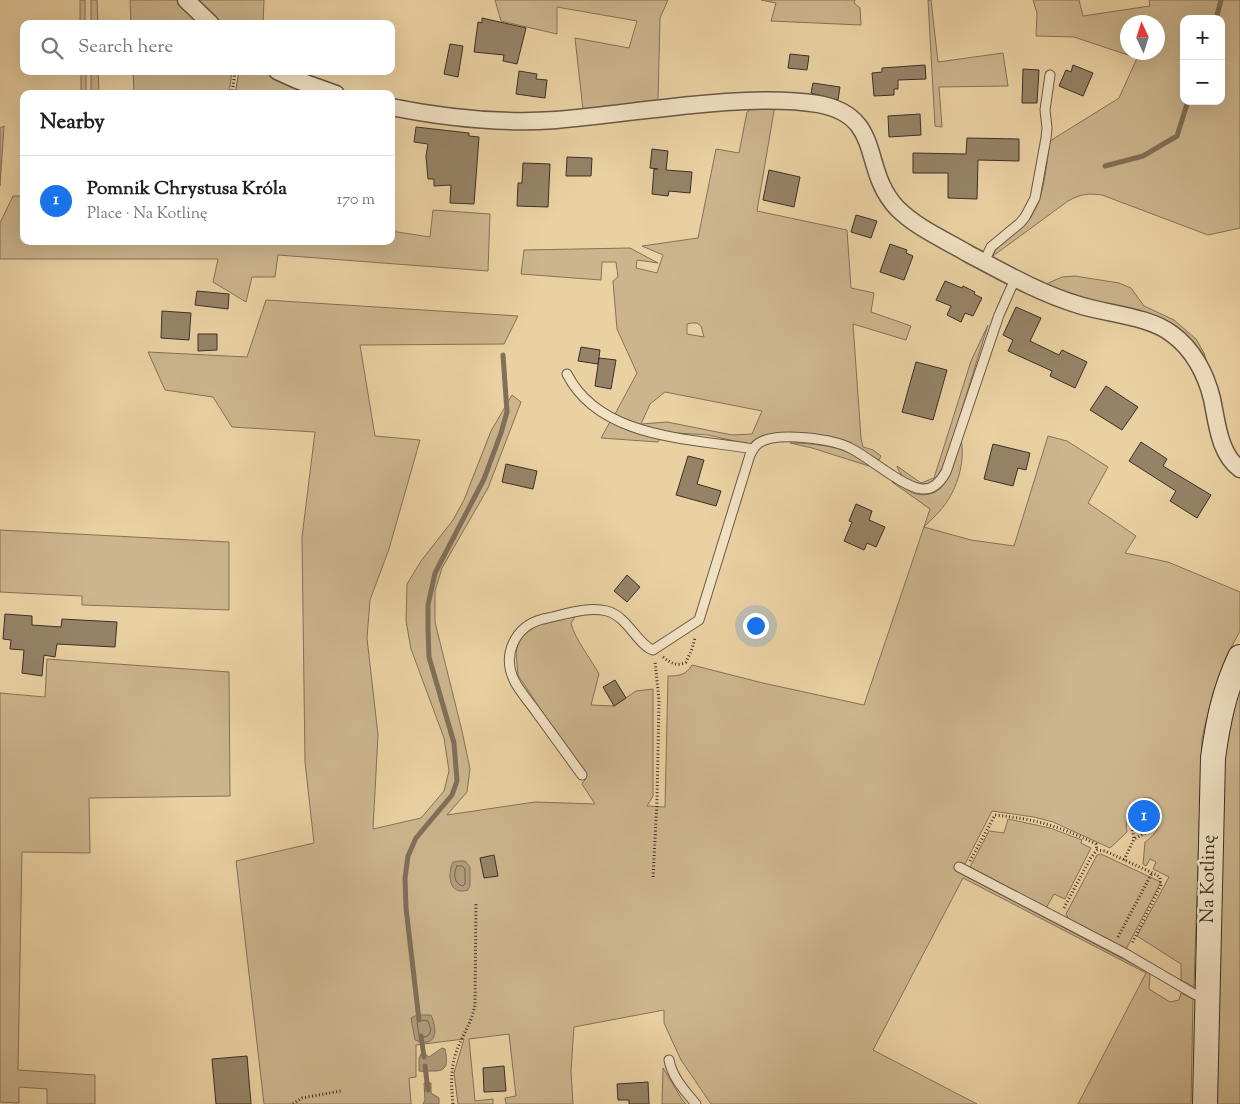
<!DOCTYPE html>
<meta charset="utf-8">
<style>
:root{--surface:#fff;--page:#f6f6f6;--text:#202124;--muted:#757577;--line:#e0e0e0;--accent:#1a73e8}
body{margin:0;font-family:"Sorts Mill Goudy",serif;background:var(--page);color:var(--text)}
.controls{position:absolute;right:15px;top:15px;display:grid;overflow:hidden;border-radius:10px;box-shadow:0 5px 20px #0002}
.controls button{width:45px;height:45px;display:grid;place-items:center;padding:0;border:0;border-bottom:1px solid var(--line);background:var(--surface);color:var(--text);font:25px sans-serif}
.compass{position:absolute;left:1120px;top:15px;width:45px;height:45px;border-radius:50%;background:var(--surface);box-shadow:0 5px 20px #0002;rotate:356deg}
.you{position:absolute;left:755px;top:625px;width:18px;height:18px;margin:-12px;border:4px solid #fff;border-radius:50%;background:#1a73e8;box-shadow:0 0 0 8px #1a73e833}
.badge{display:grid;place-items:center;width:32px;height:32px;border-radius:50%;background:var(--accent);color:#fff;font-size:16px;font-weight:700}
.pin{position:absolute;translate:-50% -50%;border:2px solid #fff;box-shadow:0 1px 5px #0006}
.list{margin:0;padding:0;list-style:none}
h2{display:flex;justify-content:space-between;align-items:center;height:65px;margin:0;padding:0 20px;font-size:21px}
h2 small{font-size:16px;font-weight:400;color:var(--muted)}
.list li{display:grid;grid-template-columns:32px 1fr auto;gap:15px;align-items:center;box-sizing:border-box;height:90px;padding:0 20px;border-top:1px solid var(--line)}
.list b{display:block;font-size:19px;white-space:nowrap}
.list p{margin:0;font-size:16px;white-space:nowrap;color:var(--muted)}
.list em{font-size:16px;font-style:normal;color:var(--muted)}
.icon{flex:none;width:28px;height:28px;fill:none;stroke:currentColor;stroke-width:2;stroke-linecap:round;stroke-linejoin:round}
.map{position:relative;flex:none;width:1240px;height:1104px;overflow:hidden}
.search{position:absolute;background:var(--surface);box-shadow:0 5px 20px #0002;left:20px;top:20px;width:375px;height:55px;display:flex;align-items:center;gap:12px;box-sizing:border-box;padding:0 18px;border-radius:10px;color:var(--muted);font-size:19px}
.panel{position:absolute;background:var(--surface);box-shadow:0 5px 20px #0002;left:20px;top:90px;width:375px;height:155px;border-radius:10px}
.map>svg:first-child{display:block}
.green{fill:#ccb58d;stroke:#84725a;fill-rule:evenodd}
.water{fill:#af9a79;stroke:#816f59}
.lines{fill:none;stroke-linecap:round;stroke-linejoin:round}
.shore{stroke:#766450;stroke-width:1}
.stream{stroke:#816f59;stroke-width:5}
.building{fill:#968367;stroke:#3c2f28}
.lane-casing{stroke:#685846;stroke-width:11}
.street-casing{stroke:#685846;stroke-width:19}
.secondary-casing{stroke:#3c2f28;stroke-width:26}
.path{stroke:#3c2f28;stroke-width:3;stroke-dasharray:1 2.5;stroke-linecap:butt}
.lane{stroke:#f1e1c3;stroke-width:9}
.street{stroke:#f1e1c3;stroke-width:16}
.secondary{stroke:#f1e1c3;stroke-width:24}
.labels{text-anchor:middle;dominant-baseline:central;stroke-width:5;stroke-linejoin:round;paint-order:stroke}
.street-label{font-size:19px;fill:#3c2f28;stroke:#f1e1c3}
</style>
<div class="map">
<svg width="1240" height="1104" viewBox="0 0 1240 1104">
<rect width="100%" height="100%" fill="#ead1a2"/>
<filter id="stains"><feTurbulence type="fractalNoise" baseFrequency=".004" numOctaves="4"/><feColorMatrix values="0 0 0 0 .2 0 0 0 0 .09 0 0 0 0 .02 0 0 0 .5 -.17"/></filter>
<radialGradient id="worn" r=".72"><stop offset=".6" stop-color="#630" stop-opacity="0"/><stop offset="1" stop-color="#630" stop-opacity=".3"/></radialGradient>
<path class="green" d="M80,0h5v24h-5z
M91,0h6l1,24h-7z
M130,0h49l26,24h-74z
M194,0h70l-1,24h-44z
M495,0h173l-8,18 -2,83 -75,9 -8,-72 54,10 8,-27 -80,-14v27l-56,-13z
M761,0h94l-1,3 6,5 1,17 -90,-4 5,-18z
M928,0h3l7,62 65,-9 5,33 -69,1 3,40 -7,-1z
M1033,0h46l4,16 67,-10 -1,-6h91v228l-32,7 -106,-40c-14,-2 -21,-1 -34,6l-75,55c5,-18 28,-24 38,-39 14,-21 15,-51 19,-76l69,-43 18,-40 -63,-21 -38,-1 1,-23zM1184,19h37v82h-37zM1128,22h30v30h-30z
M81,71h5v23h-5z
M91,71h7l1,23h-8z
M133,71h99l-3,23h-95z
M239,71h28l16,8 40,15h-88z
M759,104l16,1 -18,106 90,19 4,58 23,5 -3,19 40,14 -5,14 -53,-16 8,114 2,9 10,3 8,6 -2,4 -13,-7 -51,-17 -63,9 -44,-10 -46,-3 -48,-16 23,-43 -20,-44 -4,-48 5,-4 -2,-15h-14l-1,18 -80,-6 3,-24 106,-2 28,15 -21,-3 -1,8 21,5 6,-18 -21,-9 56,-8 18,-89 23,4 8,-41zM691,323h6l4,3 3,11 -17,-3v-10zM665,392l97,19 -10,23 -20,1 -65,-13 -26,2 9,-20z
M4,126l-4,60v-58z
M13,196h11v45h367v-10l39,6 3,-27 57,4 -2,57 -210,-16 -3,22h-23l-6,25 -33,-20 5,-23h-218v-36z
M1075,276l44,7 12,5 13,18 30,14 22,19 8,14 9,30 -18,-32 -94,-44 -57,-22 18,-8z
M266,300l252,16 -14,28 -144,1 15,91 45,4 -31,109 -19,51 -3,38 11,97 -5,94 48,-11 23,-27 5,-20 -5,-33 -33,-89 -5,-28 1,-37 14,-23 32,-41 11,-20 27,-69 21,-36 9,7 -33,86 -46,80 -7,23v31l27,109 8,38 -3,23 -20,23 88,-13 60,2 -13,-20 4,-6 -68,-103 -2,-23 4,-15 21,-15 34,-5 -4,6c4,17 19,34 28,51l-8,31 23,1 22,-15 17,-2v107l-6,10 18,1 3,-131c11,0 18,-1 24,-11l71,18 101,22 66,-196 -38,-27c9,0 15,10 24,12 33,7 38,-32 45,-55 4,20 -2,44 -13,61 -6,10 -16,19 -24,27l47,13 43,6 34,-110 19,5 41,26 -20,36 48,33 -11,17 43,9 72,30v39l-13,24 -14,38 -11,45 -8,249 -13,-7v-16l-44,-28 32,-59 -16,-8 3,-7 -6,-3 -4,7 -3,-2 2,-22c15,-9 24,-33 6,-44 -19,-3 -27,19 -24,34l-17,16 -57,-26 -19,-5 -42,-6 -27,53 -5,-1 -6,5 2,3 192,101 2,3 -1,14 21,13 9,-2 2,-7 12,6 -2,105h-113l68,-131 -183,-95 -90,172 104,54h-266l-30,-44 -17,-37v-13l-90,17 -3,44 2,33h-67l-1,-6 11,-2 -7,-62 -40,5 6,62 18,-2v5h-35l-4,-31 10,-34 -48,6v32l-7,1 2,26h-147l-28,-243 78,-18 -9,-81 -3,-225 13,-105 -83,-5 -19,-30 -48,-7 -17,-38 99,5z
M988,325l-42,135 -11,22c-15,5 -33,1 -38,-16l24,17 13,-5 37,-117z
M611,420l51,16 -4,6 -57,-4z
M790,443c21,0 68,4 79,23l-57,-18z
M0,530l229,12v68l-147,-5v-9l-82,-4z
M47,659l182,13 1,124 -141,2 1,55 -68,-1 -4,218 77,5v29h-48v-15l-28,-2v16l-19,-1v-409l45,4z
M1240,680v424h-26l7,-181 -1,-111 2,-64z
M1008,819l42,9 32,12 -1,3 10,5 -26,51 -11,-5 -8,14 -76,-41 19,-36 15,2z
M1101,854l60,28 -35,67 -57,-30 -3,-5 31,-59z
M663,1068l20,33 3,3h-24z"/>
<path class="water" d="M459,861h6l5,6v18l-2,5c-19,6 -21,-15 -15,-28z
M417,1015h14c7,15 6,34 -16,25l-4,-22z
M442,1048l3,1c3,14 3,23 -13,22 -5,0 -8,1 -13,0v-13l3,-6 7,5z
M424,1083h7v10l8,5v6h-16l2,-4z"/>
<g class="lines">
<path class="shore" d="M457,866h5l3,3v15l-2,2c-9,-2 -10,-13 -6,-20z
M419,1020l9,1 3,9 -2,5 -4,2 -6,-1 -2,-14z"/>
<path class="stream" d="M1216,19l5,-19
M1105,166l38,-10 34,-20 11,-35
M419,1020l-13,-112 -1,-30 3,-22 8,-18 36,-43 5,-14 -3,-38 -25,-86 -1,-27v-25l7,-32 49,-94 17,-46 6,-21 -4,-57
M421,1036l3,21
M425,1066l3,24"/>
</g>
<path class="building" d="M482,18l44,10 -9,36 -14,-3 1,-6 -30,-3 4,-30 4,1z
M450,44l13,2 -5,31 -14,-3z
M790,54l19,2 -2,14 -19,-2z
M925,65l1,14 -28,1v9h-4v6l-20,1 -2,-23 10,-1v-4z
M1073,65l20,8 -10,23 -24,-10 7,-16 5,2z
M1023,69l16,1 -2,33h-15z
M519,71l18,3 -1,5 11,1 -2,18 -29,-4z
M813,83l27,4 -2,13 -27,-7z
M920,114l1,21 -32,2 -1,-21z
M416,127l53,6v3l10,1 -5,67 -24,-1 1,-18 -17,1v-7h-6l-2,-23 2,-12 -14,-2z
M967,138l52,1v22l-41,-1 -1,39 -29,-1v-25h-35v-20l53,1z
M652,149l16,2 -2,19 26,2 -2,21 -21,-2 -1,5 -16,-2 2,-25h4l-8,-1z
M567,157l25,1 -1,18h-25z
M523,163l27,1 -2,43 -31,-1 1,-23h4z
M769,170l31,7 -6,30 -31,-7z
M856,215l21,6 -6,17 -20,-6z
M890,244l17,6 -1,3 7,3 -9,24 -24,-8z
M945,281l17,7 1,-2 12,6 -1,2 8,4 -9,18 -8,-3 -4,9 -14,-7 4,-9 -15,-6z
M197,291l32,3 -1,15 -33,-4z
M1016,307l25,11 -11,23 29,14 3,-5 25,12 -12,26 -25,-12 2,-5 -44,-20 5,-11 -10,-5z
M162,311l29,2 -2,27 -28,-2z
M198,334h19v16l-19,1z
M581,347l19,3 -2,14 -20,-3z
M599,358l17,2 -5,29 -16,-3z
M916,362l31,8 -14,50 -31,-8z
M1106,386l32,21 -16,23 -32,-20z
M1141,442l26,17 -4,7 48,29 -14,23 -27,-17 6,-10 -47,-30z
M993,444l37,9 -4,17 -8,-2 -5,18 -29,-7z
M688,456l16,4 -7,24 24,7 -5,15 -40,-11z
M506,464l31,7 -4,18 -31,-7z
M856,504l16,7 -3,9 16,7 -9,20 -9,-4 -3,7 -20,-9 8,-19 -3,-1z
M627,575l13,12 -13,15 -13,-11z
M5,614l27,2v9l29,2 1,-8 55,3 -2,25 -58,-3 -2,13 -11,-2 -2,21 -20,-3 2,-23 -14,-1 1,-9 -8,-1z
M615,680l11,18 -12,8 -11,-19z
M494,855l4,21 -14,2 -4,-20z
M247,1056l4,48h-35l-4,-45z
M504,1066l2,25 -22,1 -1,-24z
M648,1082l1,22h-20v-4h-11l-1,-16z"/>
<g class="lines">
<g class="lane-casing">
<path id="lane" d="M984,262l7,-15 29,-24 5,-6 10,-19 11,-60 1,-10 -2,-18 5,-35
M567,374c33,65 123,64 186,75
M582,775c-15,-21 -30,-41 -45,-62 -7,-10 -16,-20 -22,-31 -14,-27 0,-56 28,-63 21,-4 43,-13 64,-8 20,5 31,34 46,39l46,-30 51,-165c3,-5 4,-9 9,-12 18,-12 75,-4 93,6 19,10 51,38 70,40 11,1 19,-8 24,-17l53,-157 16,-36
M959,867l167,87 65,38 5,3h10
M669,1060c3,17 16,31 27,44"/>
</g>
<g class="street-casing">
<path id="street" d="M186,0l25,24
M277,71l20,9 39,14
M391,107c55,11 109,17 165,13 56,-5 113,-14 170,-18 30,-2 62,-3 92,2 67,12 42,65 79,104 20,20 46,31 70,45 36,19 72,40 112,52 28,9 70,11 93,29 21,15 34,40 40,65 5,23 7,55 28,70"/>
</g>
<g class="secondary-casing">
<path id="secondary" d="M1205,1104l8,-346c5,-36 11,-67 27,-101"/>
</g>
<path class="path" d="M232,94l3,-23
M663,657c8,6 14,10 23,5l6,-13 3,-11
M1144,804c9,1 12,7 11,16l-8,12 -13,7c-2,-14 -7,-30 10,-35z
M1124,860l10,-21
M970,861l25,-46c40,4 64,11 101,29l1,6
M653,877l4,-75 2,-102 -4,-39
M1064,908l26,-49 7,-9 8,1 52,24 3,3 1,7 -29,58
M1118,937l34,-64
M293,1104l9,-6 39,-7
M453,1104c-2,-21 -3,-39 6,-59 6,-14 14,-26 16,-41l1,-101"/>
<use href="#lane" class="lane"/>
<use href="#street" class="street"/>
<use href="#secondary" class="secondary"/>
</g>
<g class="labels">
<g class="street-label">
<text transform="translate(1209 879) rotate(-89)">Na Kotlinę</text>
</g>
</g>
<rect width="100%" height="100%" filter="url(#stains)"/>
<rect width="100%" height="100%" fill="url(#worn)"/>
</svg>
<div class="controls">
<button>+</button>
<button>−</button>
</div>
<svg class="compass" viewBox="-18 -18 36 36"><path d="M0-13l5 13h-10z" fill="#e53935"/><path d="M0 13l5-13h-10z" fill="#757577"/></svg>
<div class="you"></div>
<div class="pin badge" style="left:1144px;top:816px">1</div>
<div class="search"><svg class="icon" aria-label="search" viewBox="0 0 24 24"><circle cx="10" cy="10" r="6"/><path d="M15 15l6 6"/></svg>Search here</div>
<section class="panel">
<h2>Nearby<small></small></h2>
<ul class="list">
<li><span class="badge">1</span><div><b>Pomnik Chrystusa Króla</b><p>Place · Na Kotlinę</p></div><em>170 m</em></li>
</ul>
</section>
</div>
